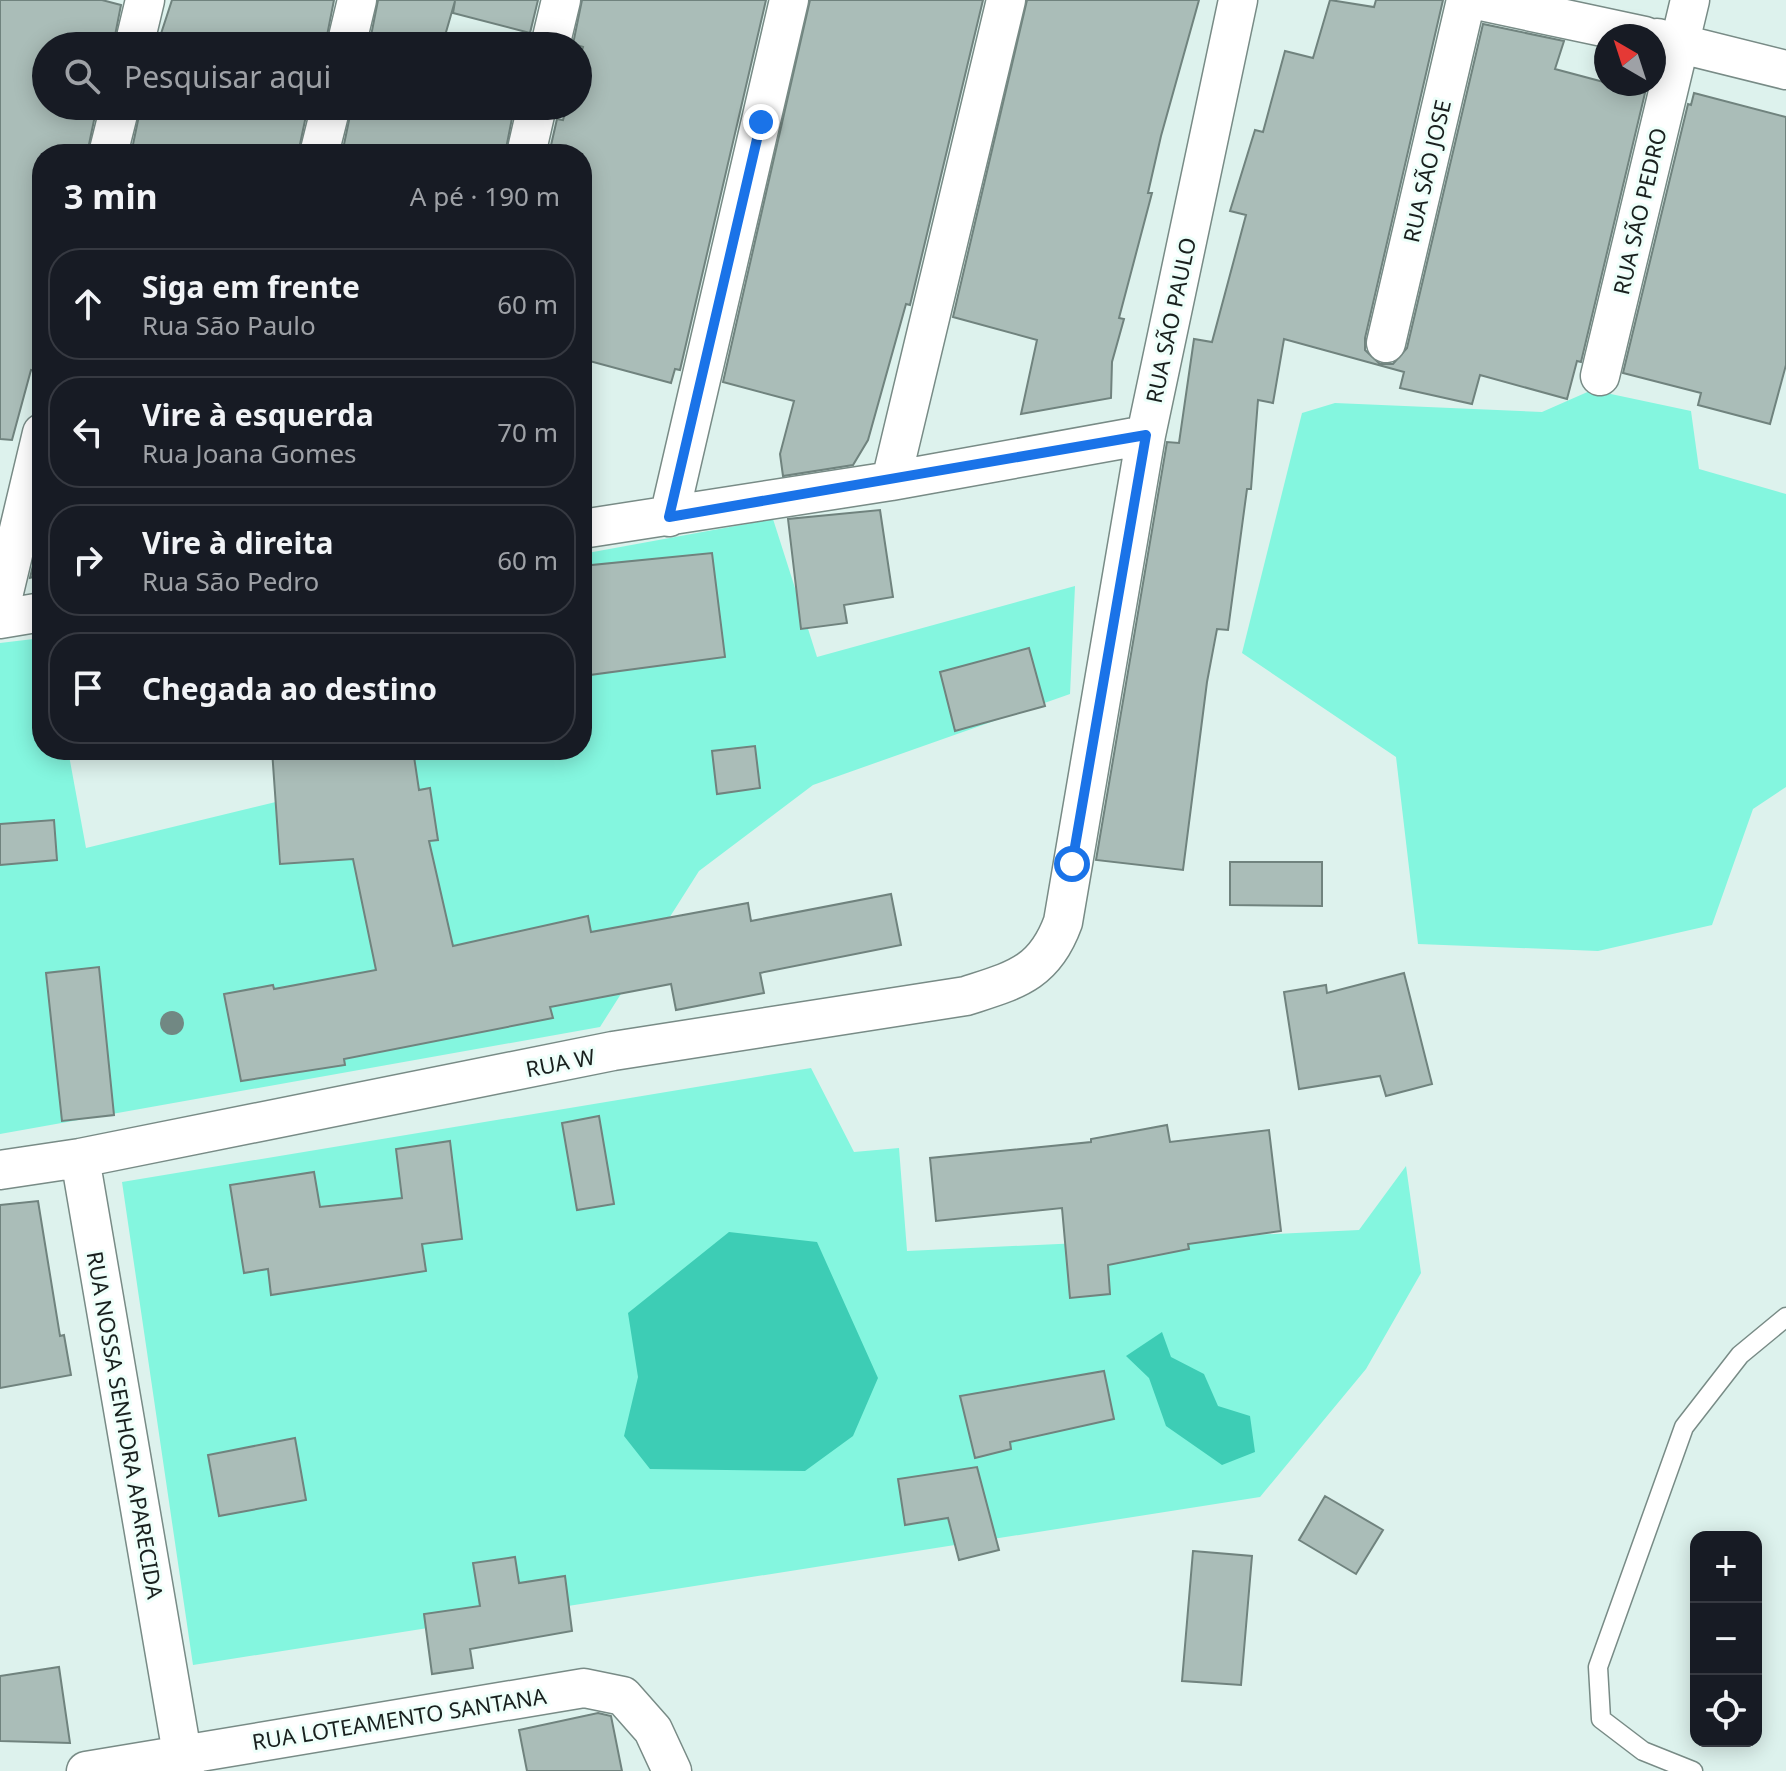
<!DOCTYPE html>
<html lang="pt">
<meta charset="utf-8">
<style>
:root{--surface:#171b24;--page:#242831;--text:#f1f3f6;--muted:#9ea1a6;--line:#363941}
body{margin:0;font-family:"Noto Sans",sans-serif;background:var(--page);color:var(--text)}
.controls{position:absolute;right:24px;bottom:24px;display:grid;overflow:hidden;border-radius:16px;box-shadow:0 4px 20px #0003}
.controls button{width:72px;height:72px;display:grid;place-items:center;padding:0;border:0;border-bottom:2px solid var(--line);background:var(--surface);color:var(--text);font:40px sans-serif}
.compass{position:absolute;left:1594px;top:24px;width:72px;height:72px;border-radius:50%;background:var(--surface);box-shadow:0 4px 20px #0003;rotate:321deg}
.stop{position:absolute;width:24px;height:24px;margin:-18px;border:6px solid #1a73e8;border-radius:50%;background:#fff}
.stop.end{background:#1a73e8;border-color:#fff;box-shadow:0 2px 8px #0008}
.list{margin:0;padding:0;list-style:none}
h2{display:flex;justify-content:space-between;align-items:center;height:104px;margin:0;padding:0 32px;font-size:34px}
h2 small{font-size:26px;font-weight:400;color:var(--muted)}
.list li{display:grid;grid-template-columns:52px 1fr auto;gap:24px;align-items:center;box-sizing:border-box;height:112px;margin:0 16px 16px;padding:0 16px;border:2px solid var(--line);border-radius:32px}
.list b{display:block;font-size:30px;white-space:nowrap}
.list p{margin:0;font-size:26px;white-space:nowrap;color:var(--muted)}
.list em{font-size:26px;font-style:normal;color:var(--muted)}
.icon{flex:none;width:44px;height:44px;fill:none;stroke:currentColor;stroke-width:2;stroke-linecap:round;stroke-linejoin:round}
.map{position:relative;flex:none;width:1786px;height:1771px;overflow:hidden}
.search{position:absolute;background:var(--surface);box-shadow:0 4px 20px #0003;left:32px;top:32px;width:560px;height:88px;display:flex;align-items:center;gap:20px;box-sizing:border-box;padding:0 28px;border-radius:44px;color:var(--muted);font-size:30px}
.panel{position:absolute;background:var(--surface);box-shadow:0 4px 20px #0003;left:32px;top:144px;width:560px;height:616px;border-radius:32px}
.map>svg:first-child{display:block}
.green{fill:#84f6df}
.water{fill:#3dcdb5}
.building{fill:#aabdb8;stroke:#70837e;stroke-width:2}
.lines{fill:none;stroke-linecap:round;stroke-linejoin:round}
.service-casing{stroke:#788b86;stroke-width:21}
.minor-casing{stroke:#788b86;stroke-width:41}
.service{stroke:#fff;stroke-width:18}
.minor{stroke:#fff;stroke-width:38}
.tree{fill:#718883}
.route{stroke:#1a73e8;stroke-width:10}
.labels{text-anchor:middle;dominant-baseline:central;stroke-width:6;stroke-linejoin:round;paint-order:stroke}
.street-label{font-size:22px;fill:#19201e;stroke:#eefffa}
</style>
<div class="map">
<svg width="1786" height="1771" viewBox="0 0 1786 1771">
<rect width="100%" height="100%" fill="#ddf2ed"/>
<path class="green" d="M1592,390l99,21 8,58 87,25v293l-33,22 -41,116 -114,26 -180,-7 -22,-187 -154,-104 60,-240 33,-10 207,9z
M773,519l44,138 258,-71 -5,108 -257,91 -114,86 -99,156 -600,107v-491l42,-5v112h26l18,98 260,-63 33,-35h203v-196z
M811,1068l43,84 45,-4 8,103 452,-21 47,-64 15,107 -55,96 -106,128 -1067,168 -71,-483z"/>
<path class="water" d="M729,1232l88,10 61,136 -25,58 -48,35 -155,-2 -26,-33 14,-59 -10,-64z
M1162,1332l9,25 33,17 14,32 32,10 5,36 -33,13 -56,-39 -17,-48 -23,-22z"/>
<path class="building" d="M0,0h102l19,5 -8,41h-67v60h51l-10,48h-45v193l-6,24 -5,-1 -19,70 -12,-1z
M172,0h162l-9,46h-168z
M378,0h160l-8,33 -77,-20 2,-12 -13,45h-73z
M582,0h184l-86,370 -5,-1 -4,14 -89,-24v-205h-33l8,-35 6,1 4,-14h11v-42l5,-17 -10,-3z
M810,0h173l-73,305 -4,-1 -38,136 -15,25 -70,11 -3,-22 14,-53 -71,-19z
M1027,0h172l-38,136 -13,57h4l-33,125 5,1 -12,43 -1,36 -90,16 16,-74 -84,-23z
M1330,0l44,7 2,-7h67l-78,338v12l15,14h13l14,-16 76,-324 81,17 -9,28 90,24 -64,269 -4,-1 -10,38 -87,-24 -8,29 -72,-16 4,-16 -120,-33 -11,64 -15,-3 -7,89h-4l-19,141 -11,-1 -10,53 -24,188 -87,-10 71,-418 12,1 15,-104 18,3 34,-127 -16,-4 25,-81 8,2 22,-81 28,7z
M1694,93l92,24v248l-16,59 -72,-19 3,-12 -78,-20 65,-269 3,1z
M141,106h167l-10,48h-167z
M352,106h156l6,2 -9,46h-163z
M880,510l13,87 -49,8 3,18 -46,6 -13,-110z
M42,528v47l-12,3z
M712,553l13,104 -143,19v-110z
M1029,648l16,58 -90,25 -15,-59z
M755,746l5,42 -43,6 -5,-43z
M272,750h141l6,40 11,-2 8,52 -9,1 24,105 135,-30 3,16 157,-29 3,18 140,-27 10,51 -141,28 4,20 -88,17 -5,-26 -121,23 3,11 -209,41 1,6 -104,16 -17,-87 49,-9 1,4 102,-19 -23,-111 -73,5z
M54,820l3,40 -57,5v-41z
M1230,862h92v44l-92,-1z
M99,967l15,148 -52,6 -16,-148z
M1404,973l28,111 -46,12 -6,-20 -81,13 -15,-97 42,-7 1,8z
M599,1116l15,88 -37,6 -15,-87z
M1167,1125l3,17 99,-12 12,101 -93,13 1,5 -81,16 2,29 -40,4 -8,-90 -126,13 -6,-63 161,-16v-3z
M450,1141l12,98 -40,5 4,27 -155,24 -3,-26 -24,4 -14,-88 84,-13 6,35 82,-9 -6,-49z
M38,1201l22,135 4,-1 7,40 -71,13v-183z
M1104,1371l10,48 -104,23 1,7 -36,9 -15,-62z
M295,1438l11,62 -87,16 -11,-61z
M977,1467l22,83 -40,10 -11,-42 -43,7 -7,-46z
M1325,1496l58,34 -27,44 -57,-34z
M1193,1551l59,5 -11,129 -59,-4z
M515,1557l4,26 46,-7 7,55 -102,18 3,19 -41,6 -8,-60 56,-8 -7,-43z
M59,1667l11,76 -70,-2v-65z
M598,1713l13,3 11,55h-95l-8,-41z"/>
<g class="lines">
<g class="service-casing">
<path id="service" d="M1693,1771l-50,-20 -42,-32 -3,-52 86,-240 56,-72 46,-38"/>
</g>
<g class="minor-casing">
<path id="minor" d="M1476,0l169,36
M1657,38l129,32
M134,46l11,-46
M346,46l11,-46
M550,46l11,-46
M108,154l12,-48
M319,154l12,-48
M526,154l11,-48
M1386,343l80,-343
M1600,376l90,-376
M891,481l115,-481
M669,517l120,-517
M582,529l309,-48 255,-46
M0,609l42,-176
M0,619l42,-7
M80,1158l105,613
M0,1170l80,-12 533,-107 353,-55c49,-16 78,-22 97,-74l83,-487 92,-435
M86,1771l498,-83 39,8 30,34 19,41"/>
</g>
<use href="#service" class="service"/>
<use href="#minor" class="minor"/>
</g>
<circle class="tree" cx="172" cy="1023" r="12"/>
<g class="lines">
<path class="route" d="M761,122l-92,395 477,-82 -74,429"/>
</g>
<g class="labels">
<g class="street-label">
<text transform="translate(1426 171) rotate(-77)">RUA SÃO JOSE</text>
<text transform="translate(1639 211) rotate(-77)">RUA SÃO PEDRO</text>
<text transform="translate(1170 320) rotate(-78)">RUA SÃO PAULO</text>
<text transform="translate(560 1062) rotate(-11)">RUA W</text>
<text transform="translate(126 1425) rotate(80)">RUA NOSSA SENHORA APARECIDA</text>
<text transform="translate(399 1718) rotate(-9)">RUA LOTEAMENTO SANTANA</text>
</g>
</g>
</svg>
<div class="controls">
<button>+</button>
<button>−</button>
<button><svg class="icon" aria-label="locate" viewBox="0 0 24 24"><circle cx="12" cy="12" r="6"/><path d="M12 2v4M12 18v4M2 12h4M18 12h4"/></svg></button>
</div>
<svg class="compass" viewBox="-18 -18 36 36"><path d="M0-13l5 13h-10z" fill="#e53935"/><path d="M0 13l5-13h-10z" fill="#9ea1a6"/></svg>
<div class="stop" style="left:1072px;top:864px"></div>
<div class="stop end" style="left:761px;top:122px"></div>
<div class="search"><svg class="icon" aria-label="search" viewBox="0 0 24 24"><circle cx="10" cy="10" r="6"/><path d="M15 15l6 6"/></svg>Pesquisar aqui</div>
<section class="panel">
<h2>3 min<small>A pé · 190 m</small></h2>
<ul class="list">
<li><svg class="icon" aria-label="ahead" viewBox="0 0 24 24"><path d="M12 20V5M6 11l6-6 6 6"/></svg><div><b>Siga em frente</b><p>Rua São Paulo</p></div><em>60 m</em></li>
<li><svg class="icon" aria-label="left" viewBox="0 0 24 24"><path d="M17 20v-9H6M10 6l-5 5 5 5"/></svg><div><b>Vire à esquerda</b><p>Rua Joana Gomes</p></div><em>70 m</em></li>
<li><svg class="icon" aria-label="right" viewBox="0 0 24 24"><path d="M7 20v-9h11M14 6l5 5-5 5"/></svg><div><b>Vire à direita</b><p>Rua São Pedro</p></div><em>60 m</em></li>
<li><svg class="icon" aria-label="arrive" viewBox="0 0 24 24"><path d="M6 21V4h12l-3 4 3 4H6"/></svg><div><b>Chegada ao destino</b></div></li>
</ul>
</section>
</div>
